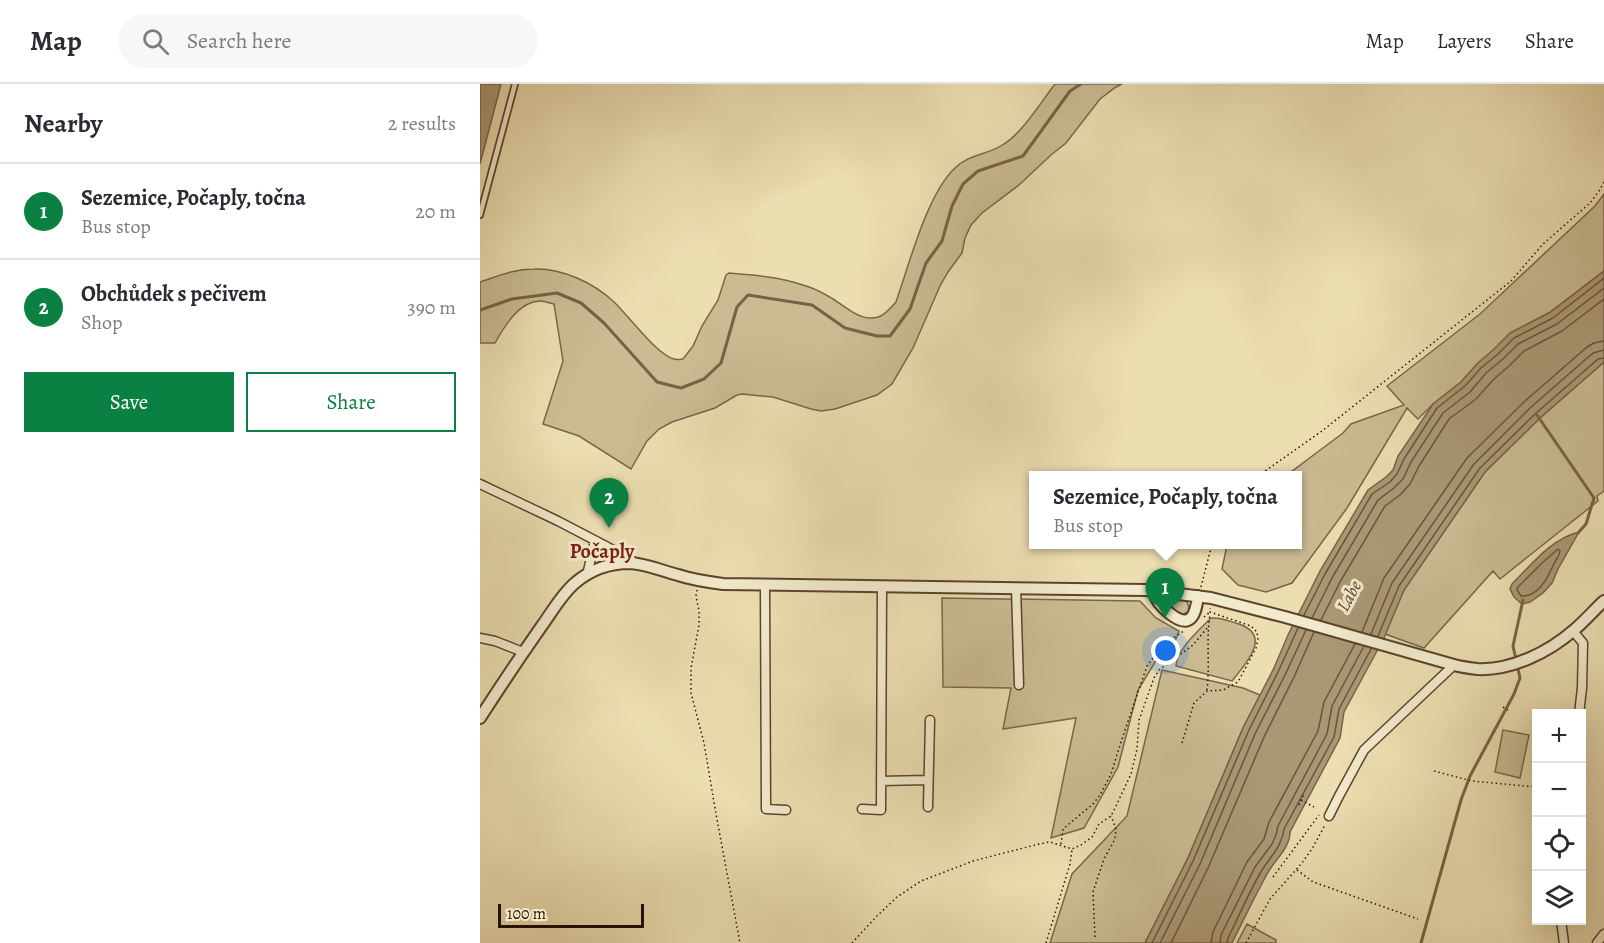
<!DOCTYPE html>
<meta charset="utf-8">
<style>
:root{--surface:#fff;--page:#f7f7f7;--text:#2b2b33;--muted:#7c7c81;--line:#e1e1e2;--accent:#0b8043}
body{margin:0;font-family:Alegreya,serif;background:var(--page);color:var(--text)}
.controls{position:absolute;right:18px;bottom:18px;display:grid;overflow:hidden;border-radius:0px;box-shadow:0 6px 24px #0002}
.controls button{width:54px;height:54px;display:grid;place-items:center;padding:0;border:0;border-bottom:2px solid var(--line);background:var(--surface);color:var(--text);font:30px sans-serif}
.scale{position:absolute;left:18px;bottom:15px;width:146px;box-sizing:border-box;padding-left:6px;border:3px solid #2b1100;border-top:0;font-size:16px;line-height:21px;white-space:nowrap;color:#2b1100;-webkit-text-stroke:4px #f2eacc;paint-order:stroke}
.you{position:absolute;left:686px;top:567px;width:21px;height:21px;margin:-15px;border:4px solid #fff;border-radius:50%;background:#1a73e8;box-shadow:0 0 0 9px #1a73e833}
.badge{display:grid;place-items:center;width:39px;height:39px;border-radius:50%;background:var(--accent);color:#fff;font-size:20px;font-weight:700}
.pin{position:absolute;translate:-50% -50px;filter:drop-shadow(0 2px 3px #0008)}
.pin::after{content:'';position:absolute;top:32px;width:21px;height:18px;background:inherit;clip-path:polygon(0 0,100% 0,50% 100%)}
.popup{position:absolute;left:549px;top:387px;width:273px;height:78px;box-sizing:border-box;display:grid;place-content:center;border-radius:0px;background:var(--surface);filter:drop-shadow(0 2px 4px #0005);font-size:20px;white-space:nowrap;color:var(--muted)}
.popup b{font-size:22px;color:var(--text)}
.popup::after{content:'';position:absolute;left:50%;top:100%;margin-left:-12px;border:12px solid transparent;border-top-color:var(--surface)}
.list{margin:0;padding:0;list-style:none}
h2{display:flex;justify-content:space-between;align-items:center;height:78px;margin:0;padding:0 24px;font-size:26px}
h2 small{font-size:20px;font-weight:400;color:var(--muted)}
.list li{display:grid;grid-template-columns:39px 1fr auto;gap:18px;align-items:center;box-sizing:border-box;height:96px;padding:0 24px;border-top:2px solid var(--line)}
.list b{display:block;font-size:22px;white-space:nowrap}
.list p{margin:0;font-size:20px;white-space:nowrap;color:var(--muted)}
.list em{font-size:20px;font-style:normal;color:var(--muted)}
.actions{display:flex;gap:12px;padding:18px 24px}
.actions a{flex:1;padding:14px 0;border:2px solid var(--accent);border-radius:0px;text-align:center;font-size:21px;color:var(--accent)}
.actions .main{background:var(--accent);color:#fff}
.icon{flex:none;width:33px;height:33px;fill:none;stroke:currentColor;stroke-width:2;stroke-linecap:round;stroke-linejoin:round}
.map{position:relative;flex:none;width:1124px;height:859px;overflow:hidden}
header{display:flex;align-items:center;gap:36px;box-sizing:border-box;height:84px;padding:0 30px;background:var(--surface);border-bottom:2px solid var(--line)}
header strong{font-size:28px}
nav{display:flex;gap:33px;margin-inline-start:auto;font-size:21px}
.search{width:420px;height:54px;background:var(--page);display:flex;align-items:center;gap:15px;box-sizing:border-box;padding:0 21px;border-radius:33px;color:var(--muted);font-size:22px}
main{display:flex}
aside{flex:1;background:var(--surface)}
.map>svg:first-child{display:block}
.green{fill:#cabb93;stroke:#7a664a;stroke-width:1.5}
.water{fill:#aa9875;stroke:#776246;stroke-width:1.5}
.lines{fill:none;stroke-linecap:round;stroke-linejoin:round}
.shore{stroke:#6a543a;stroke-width:1.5}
.stream{stroke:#776246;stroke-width:3}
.service-casing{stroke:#5b442c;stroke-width:8}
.minor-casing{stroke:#5b442c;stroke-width:11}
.tertiary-casing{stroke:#5b442c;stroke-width:14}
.path{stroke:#2b1100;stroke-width:1.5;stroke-dasharray:1.5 3;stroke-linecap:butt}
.service{stroke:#f2eacc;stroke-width:4.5}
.minor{stroke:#f2eacc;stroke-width:8}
.tertiary{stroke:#f2eacc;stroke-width:10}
.labels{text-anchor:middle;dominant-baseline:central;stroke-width:6;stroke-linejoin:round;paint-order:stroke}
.water-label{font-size:18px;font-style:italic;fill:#5e472f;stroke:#f2eacc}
.quarter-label{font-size:20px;font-weight:bold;fill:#7a1f14;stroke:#f2eacc}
</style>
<header>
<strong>Map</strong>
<div class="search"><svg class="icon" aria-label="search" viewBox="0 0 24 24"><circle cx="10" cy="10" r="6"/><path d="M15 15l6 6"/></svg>Search here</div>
<nav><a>Map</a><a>Layers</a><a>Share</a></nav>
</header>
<main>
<aside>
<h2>Nearby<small>2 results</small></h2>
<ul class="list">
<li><span class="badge">1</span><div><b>Sezemice, Počaply, točna</b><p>Bus stop</p></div><em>20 m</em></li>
<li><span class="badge">2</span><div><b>Obchůdek s pečivem</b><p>Shop</p></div><em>390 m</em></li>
</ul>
<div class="actions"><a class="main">Save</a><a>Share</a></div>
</aside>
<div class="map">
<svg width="1124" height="859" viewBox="0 0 1124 859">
<rect width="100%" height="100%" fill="#ebdeb1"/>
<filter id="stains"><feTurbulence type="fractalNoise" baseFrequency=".00333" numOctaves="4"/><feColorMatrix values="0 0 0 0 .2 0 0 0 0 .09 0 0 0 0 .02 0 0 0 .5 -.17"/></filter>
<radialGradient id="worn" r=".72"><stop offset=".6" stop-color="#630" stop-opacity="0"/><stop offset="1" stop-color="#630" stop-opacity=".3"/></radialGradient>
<path class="green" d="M575,0h67l-6,3 -16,12 -34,44 -15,12 -32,30 -37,28 -11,12 -6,13 -3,15 -14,19 -8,14 -27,62 -21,36 -15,11 -42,14 -14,2 -10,-2 -38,-12 -31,-3 -5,1 -22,13 -43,14 -13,7 -12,12 -16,28 -52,-33 -36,-12 20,-63 -9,-57c-4,-1 -10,-3 -14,-3 -21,0 -36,26 -45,42h-15v-61c18,-6 34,-13 54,-13 28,-1 60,14 80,33 14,13 43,53 60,57 3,1 7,0 9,0l10,-13 9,-20 16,-26 8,-25 3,-2c25,2 50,4 74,12 8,2 18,7 25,11 13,7 27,21 41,22 13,1 19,-7 27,-16 13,-37 31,-108 59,-134 14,-14 33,-13 49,-24 19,-12 37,-42 51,-60z
M1124,110v77l-55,42 -39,20 -16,17 -17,14 -16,18 -28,22 -15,15 -11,-11 -60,100 -55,75 -26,9 -28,-7 -16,-16 5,-24 70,-1v-68l-10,-1 56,-42 8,-9 53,-19 -17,-19 93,-72 115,-108z
M1124,278v129l-7,5 1,5 -98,78 -7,-8 -69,77 -39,-14 19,-44 81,-118 55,-54z
M683,511l23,5 3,7 -1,5 -5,2 -10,-4 -10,-9z
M462,514l198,3 16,17 23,13 -5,13 -14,10 -22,36 -20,77 -34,61 -33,10 25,-120 -73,11 8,-41 -68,-1z
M731,534c10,-1 18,3 28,6 34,12 6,40 -7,57l-56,-15c1,-17 23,-36 35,-48z
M682,586l81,18 17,7 -17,33 -55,130 -43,85h-95l22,-69 55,-58z
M1023,646l26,5 -9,43 -25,-6z
M767,840l29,16v3h-39z"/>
<path class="water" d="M0,0h21l-21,80z
M1124,187v91l-64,56 -55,54 -81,118 -20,48 -40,74 -4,26 -50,94c0,17 -17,29 -24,44 -12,22 -23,45 -34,67h-87l43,-85 55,-130 31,-60 14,-33 32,-64 48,-81 18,-13 7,-7 5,-14 35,-52 28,-22 16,-18 17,-15 16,-16 39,-20z
M1099,448l-21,37 -6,14 -9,10 -13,9 -8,2 -8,-7 -4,-8 2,-5c20,-20 39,-45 67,-52z"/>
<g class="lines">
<path class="shore" d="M1078,465l2,2c-1,6 -6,11 -8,17 -6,13 -15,29 -31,28l-4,-6 1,-3 24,-24z
M824,531l21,-41 47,-80 18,-12 7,-8 7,-15 33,-51 28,-22 16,-18 17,-14 16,-16 39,-20 51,-40
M832,534l20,-40 46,-78 16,-12 9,-9 8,-17 32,-49 27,-21 16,-19 17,-14 15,-15 39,-20 47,-36
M841,536l19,-38 45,-76 15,-11 10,-11 9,-18 30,-47 27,-20 17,-19 16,-14 15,-15 38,-20 42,-32
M882,548l22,-54 83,-120 57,-56 63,-55 7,-4 10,-2
M891,550l21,-51 82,-119 56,-56 63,-55 11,-3
M898,552l21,-50 81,-118 55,-54 63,-55 6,-1
M672,859l41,-82 56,-131 30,-60 19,-42
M680,859l40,-79 55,-130 31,-61 20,-43
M691,859l37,-75 56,-131 30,-60 20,-45
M731,859l2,-11 34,-70 17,-23 5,-17 49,-91 6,-29 31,-58
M740,859l1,-8 34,-68 17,-23 4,-9 2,-9 49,-92 5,-28 32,-60
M747,859l1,-5c11,-22 21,-46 34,-68 9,-14 20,-24 22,-41l50,-92 5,-28 32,-60"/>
<path class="stream" d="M0,226l32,-11 45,-6 24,10 23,20 53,59 24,6 23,-9 17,-16 16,-56 11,-12 64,10 33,23 32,8h13l20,-27 16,-46 16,-22 10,-35 11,-22 15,-13 45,-15 47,-65 11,-7
M1057,331l57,83 -8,26 -8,9
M941,859l40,-143 9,-24 44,-82 6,-16 -7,-32 10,-46"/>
<g class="service-casing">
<path id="service" d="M0,131l35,-131"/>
</g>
<g class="minor-casing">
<path id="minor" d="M0,400l78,37 67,35 10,7
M107,491l8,-34
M285,501l1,224 20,1
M536,504l3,97
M1093,547l10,12 -1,45 -3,26
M0,554l15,3 28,11
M401,697l47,-1
M448,723l2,-87
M382,725l19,1 1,-223
M849,732l10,-20 25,-46 90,-85
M1081,836l3,23
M1117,859l7,-9"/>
</g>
<g class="tertiary-casing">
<path id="tertiary" d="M672,507c3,4 5,9 7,12 6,7 23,24 32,15 5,-5 6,-15 7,-22
M0,634c20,-31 40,-61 61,-91 11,-15 20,-32 34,-44 15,-13 35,-20 55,-20 17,1 32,8 48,12 15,5 30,7 45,9l423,6 65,8 74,19 169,48c7,2 15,3 23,4 34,2 72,-17 97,-39 11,-9 20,-20 30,-29"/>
</g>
<path class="path" d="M778,392l64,-45 189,-150 32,-37 47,-41 9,-12 5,-9
M721,503l11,-43
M217,506l-1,6 3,15v14l-8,43v25l13,50 12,71 24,129
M724,533l6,-5
M727,606c3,-25 -1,-50 3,-76
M1023,623l5,3
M1057,627v3
M702,659l12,-40 13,-12 16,-1 15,-8 18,-34 2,-9 -1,-7 -6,-6 -41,-14v-4
M954,687l38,10 64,6
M821,716l13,7
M819,721l5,-11
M581,760l2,-15 30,-25 7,-9 11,-21 10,-32 26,-76 15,-20 23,-16
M817,786l16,12 105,37
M793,793l46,-62
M615,853l-2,-45 11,-33 11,-20 1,-10 -5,-13
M372,859l24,-26 21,-20 24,-16 52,-20 66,-17 11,-2 22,7 9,-4 11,-8 7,-13 12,-8 6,-12 14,-30 6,-25 2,-29 15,-42 5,-8 34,-25 15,-18
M566,859l24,-79 2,-14
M766,859l24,-44 32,-36 10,-14 13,-24"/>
<use href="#service" class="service"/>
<use href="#minor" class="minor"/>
<use href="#tertiary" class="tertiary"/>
</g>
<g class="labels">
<g class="water-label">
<text transform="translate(869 512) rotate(-62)">Labe</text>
</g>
<g class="quarter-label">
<text x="122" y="467">Počaply</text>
</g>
</g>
<rect width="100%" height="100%" filter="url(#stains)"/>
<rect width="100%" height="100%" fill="url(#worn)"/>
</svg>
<div class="controls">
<button>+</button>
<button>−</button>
<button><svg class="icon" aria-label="locate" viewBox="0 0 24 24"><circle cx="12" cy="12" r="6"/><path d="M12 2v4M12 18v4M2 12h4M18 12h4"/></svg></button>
<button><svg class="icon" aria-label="layers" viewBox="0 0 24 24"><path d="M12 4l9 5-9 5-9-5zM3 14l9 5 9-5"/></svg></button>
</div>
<div class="scale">100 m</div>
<div class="you"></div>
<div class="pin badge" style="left:685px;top:534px">1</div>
<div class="popup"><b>Sezemice, Počaply, točna</b>Bus stop</div>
<div class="pin badge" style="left:129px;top:444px">2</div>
</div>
</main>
